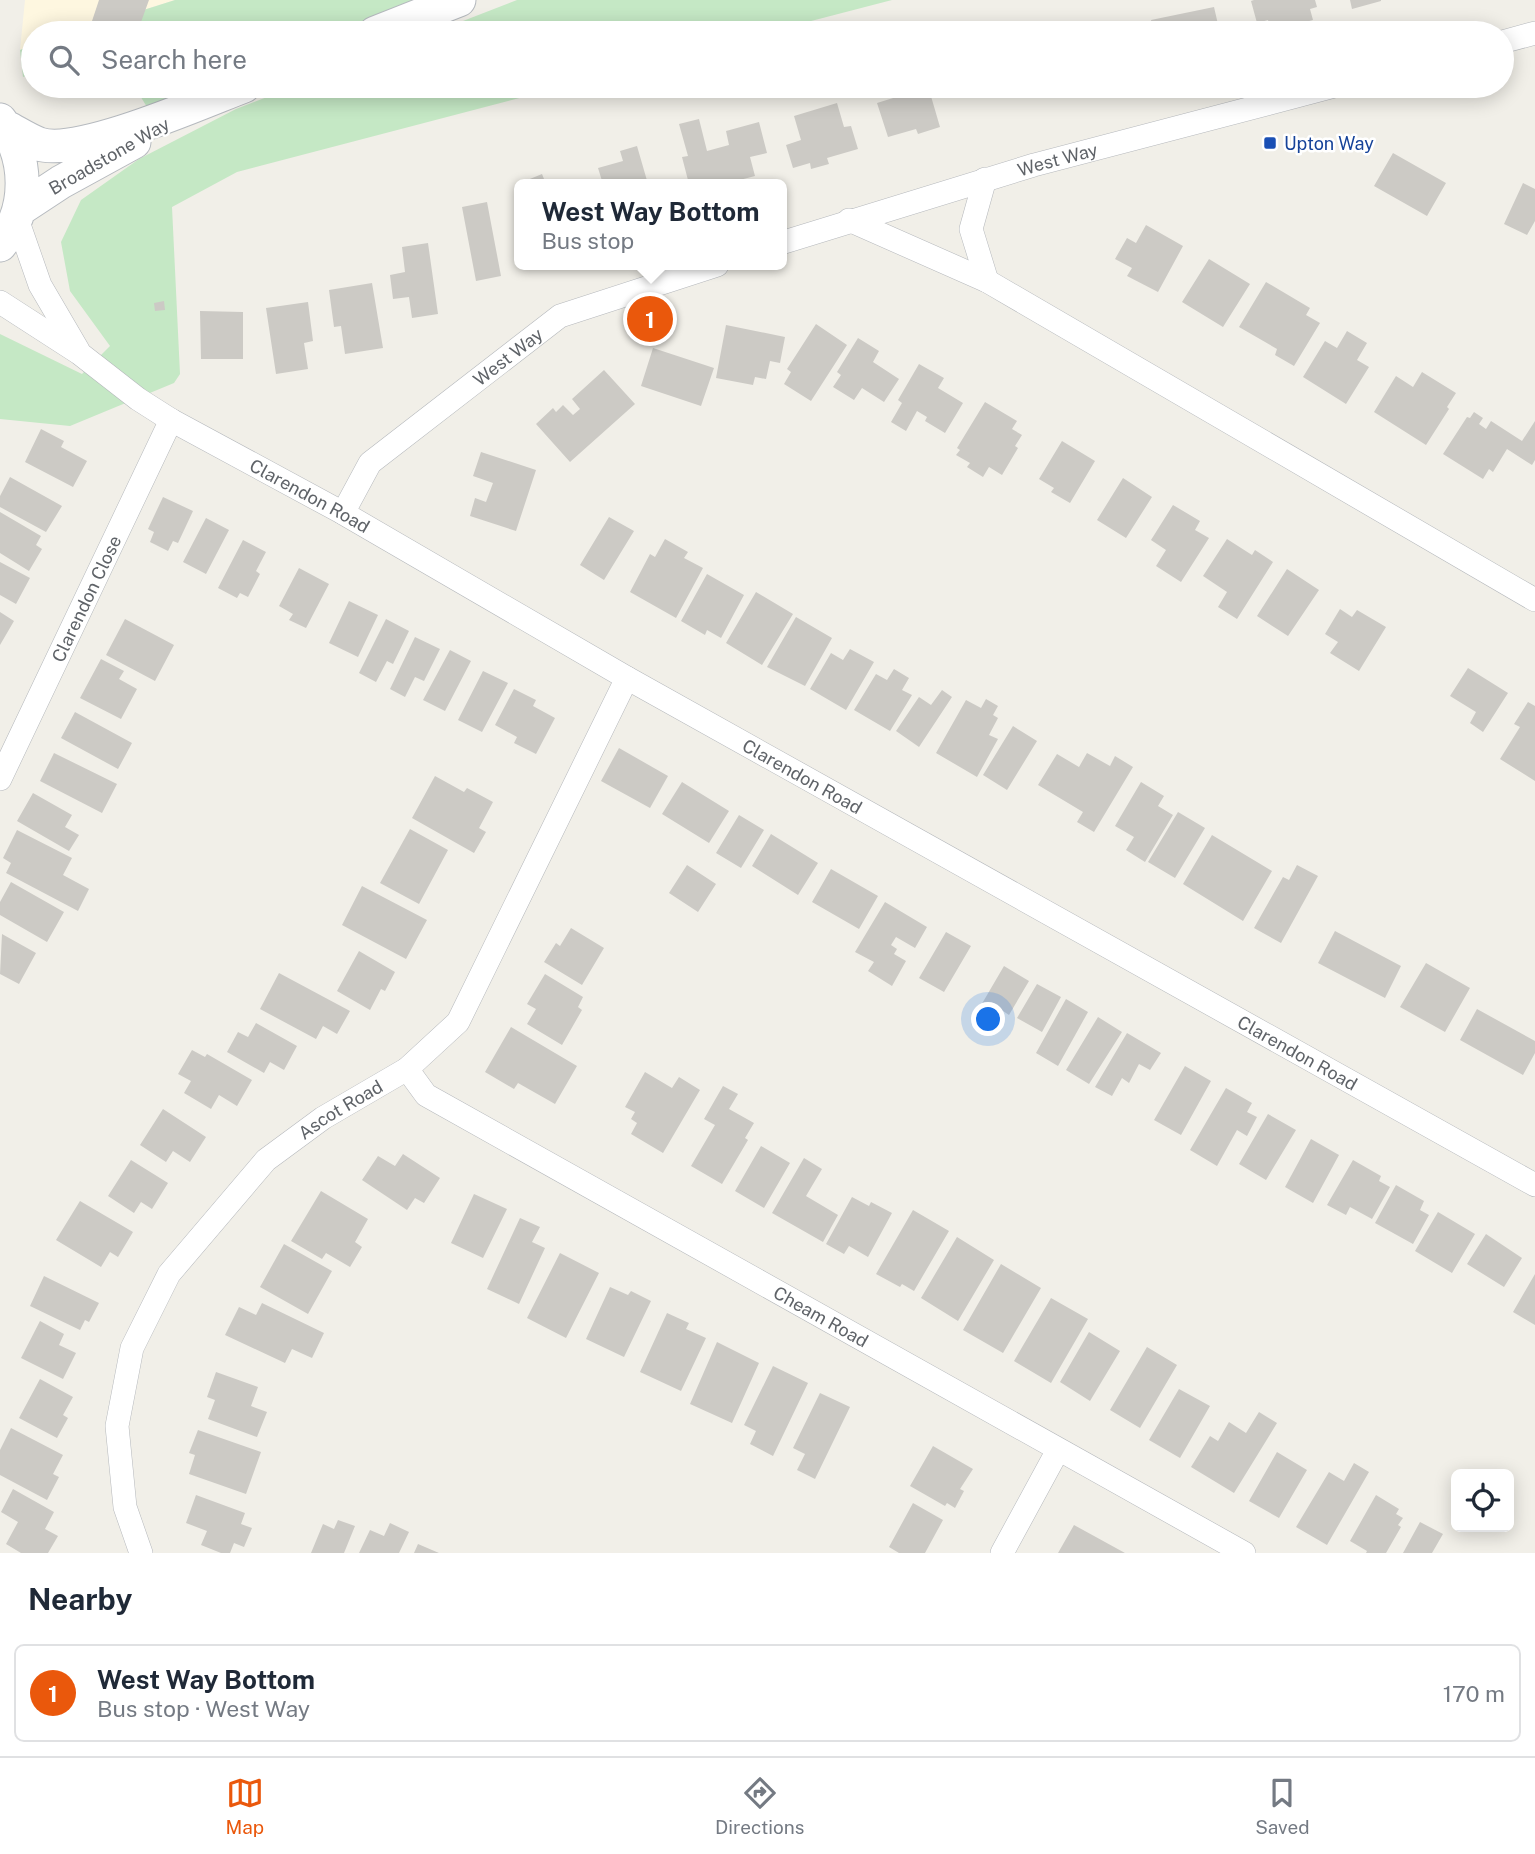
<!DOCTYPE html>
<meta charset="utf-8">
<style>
:root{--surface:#fff;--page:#f2f2f3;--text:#1f2937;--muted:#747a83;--line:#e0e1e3;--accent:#ea580c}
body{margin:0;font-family:"Public Sans",sans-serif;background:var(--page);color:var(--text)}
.controls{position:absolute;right:21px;bottom:21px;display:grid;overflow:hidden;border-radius:10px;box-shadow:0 4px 18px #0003}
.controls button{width:63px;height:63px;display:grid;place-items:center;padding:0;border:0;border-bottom:2px solid var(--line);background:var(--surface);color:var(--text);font:35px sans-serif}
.you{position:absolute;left:989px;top:1020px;width:24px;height:24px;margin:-18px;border:5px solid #fff;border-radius:50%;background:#1a73e8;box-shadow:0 0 0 10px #1a73e833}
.badge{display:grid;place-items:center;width:46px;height:46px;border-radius:50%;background:var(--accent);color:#fff;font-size:23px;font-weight:700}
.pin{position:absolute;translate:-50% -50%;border:4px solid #fff;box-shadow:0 2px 7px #0006}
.popup{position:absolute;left:514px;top:179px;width:273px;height:91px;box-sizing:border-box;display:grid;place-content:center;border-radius:10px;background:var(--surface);filter:drop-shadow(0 2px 5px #0005);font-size:23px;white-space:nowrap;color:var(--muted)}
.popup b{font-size:26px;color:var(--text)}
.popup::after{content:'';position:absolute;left:50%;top:100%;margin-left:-14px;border:14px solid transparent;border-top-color:var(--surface)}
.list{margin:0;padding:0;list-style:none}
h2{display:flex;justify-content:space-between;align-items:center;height:91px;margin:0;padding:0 28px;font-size:30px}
h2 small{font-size:23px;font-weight:400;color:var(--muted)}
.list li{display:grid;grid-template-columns:46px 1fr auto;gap:21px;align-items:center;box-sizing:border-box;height:98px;margin:0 14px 14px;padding:0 14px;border:2px solid var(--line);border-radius:10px}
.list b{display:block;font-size:26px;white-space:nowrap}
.list p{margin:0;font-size:23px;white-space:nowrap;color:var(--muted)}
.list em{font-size:23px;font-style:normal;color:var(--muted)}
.icon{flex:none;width:38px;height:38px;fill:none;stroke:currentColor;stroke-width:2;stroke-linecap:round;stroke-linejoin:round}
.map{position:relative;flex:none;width:1535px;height:1553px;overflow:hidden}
.search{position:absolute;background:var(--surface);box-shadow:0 4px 18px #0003;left:21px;right:21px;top:21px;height:77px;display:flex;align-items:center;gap:18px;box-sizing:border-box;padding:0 24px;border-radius:38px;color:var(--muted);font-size:26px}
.sheet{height:203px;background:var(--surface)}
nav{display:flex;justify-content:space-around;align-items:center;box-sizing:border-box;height:98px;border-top:2px solid var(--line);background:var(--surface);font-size:19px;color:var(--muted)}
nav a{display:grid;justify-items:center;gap:4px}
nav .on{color:var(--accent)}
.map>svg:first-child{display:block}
.commercial{fill:#fef7e0}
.green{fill:#c5e8c5}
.building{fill:#cccac5}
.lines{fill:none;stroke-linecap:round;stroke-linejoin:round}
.street-casing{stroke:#b5b8bc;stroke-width:24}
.secondary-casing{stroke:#b6babf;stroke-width:35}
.street{stroke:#fff;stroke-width:23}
.secondary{stroke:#fff;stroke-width:33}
.transit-dot{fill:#1a4fb4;stroke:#fff;stroke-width:2.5}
.labels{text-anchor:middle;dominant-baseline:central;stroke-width:5;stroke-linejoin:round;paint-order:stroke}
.transit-label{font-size:18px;fill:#164399;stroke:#fff;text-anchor:start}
.street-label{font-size:18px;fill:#5f6368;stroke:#fff}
</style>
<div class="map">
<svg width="1535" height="1553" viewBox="0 0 1535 1553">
<rect width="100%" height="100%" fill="#f1efe8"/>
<path class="commercial" d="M25,0h150l-104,33h-38v12l-13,5z"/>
<path class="green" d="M175,0h244l-84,33h-264z
M517,0h375l-127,33h-333z
M33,45v28l-10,4 -3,-27z
M134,86h68l-55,21z
M296,86h269l-328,86 -65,35 8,167 -6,9 -104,43 -70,-7v-85l82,40 28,-28 -40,-55 -9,-49 20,-42 58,-41 97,-50z"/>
<path class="building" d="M99,0h50l-12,33h-49z
M1254,0h61l2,7 -7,2 3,11 -42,11 -3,-11 -11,3 -6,-22z
M1350,0h31v1l-29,8z
M1214,7l6,26h-66l-3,-13z
M919,86h9l12,41 -22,7 -2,-5 -28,8 -11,-34 29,-9 -1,-4z
M960,86h46l1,1 -44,10z
M1077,86h19v1l-18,4z
M837,103l7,24 7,-1 7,23 -31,9 2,6 -18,5 -1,-6 -17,5 -7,-23 15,-5 -7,-24z
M699,119l8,32 22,-6 -3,-14 33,-9 8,31 -17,4 5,19 -31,8h-35l-7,-27 6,-1 -9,-32z
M637,146l11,38h-45l-5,-16 25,-7 -3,-10z
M1393,153l53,30 -19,33 -53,-30z
M542,174l4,10h-20l-1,-3z
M1523,183l12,6v32l-8,14 -23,-11z
M487,202l14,74 -25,5 -14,-74z
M1146,225l37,21 -25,46 -31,-16 5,-8 -17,-9 12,-21 9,5z
M428,243l10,71 -26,4 -3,-21 -16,2 -3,-24 15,-3 -3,-25z
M1209,259l41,25 -27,43 -41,-25z
M1266,282l44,26 -4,7 14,8 -26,43 -19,-11 2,-6 -38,-22z
M372,283l11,65 -38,6 -4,-28 -7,1 -5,-37z
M164,301l1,9 -10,1 -1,-8z
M308,302l5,39 -9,2 4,26 -32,5 -10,-66z
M200,311l43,1v47h-42z
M816,324l31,21 -36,56 -27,-17 7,-12 -4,-3z
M726,325l59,12 -5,26 -10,-2 -4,18 -11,-2 -2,8 -37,-7z
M1347,331l20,12 -10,17 12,7 -23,37 -43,-27 22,-36 12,7z
M858,338l21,13 -6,11 26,17 -15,23 -22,-14 -8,12 -21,-13 8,-12 -4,-3z
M653,348l61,20 -13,38 -60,-20z
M919,364l25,14 -6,10 25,15 -18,30 -20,-12 2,-4 -10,-6 -11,20 -15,-9 11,-19 -4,-3z
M604,370l31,34 -65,58 -34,-38 17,-16 3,4 7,-7 10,10 7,-6 -8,-10z
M1422,372l34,21 -9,14 2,2 -23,36 -52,-33 22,-36 17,11z
M985,402l32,19 -5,8 10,6 -7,11 3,2 -16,27 -13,-8 -6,10 -16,-10 3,-4 -14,-8 4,-5 -3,-2z
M1474,412l9,6 -4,6 7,5 5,-8 31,20 13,-20v39l-3,5 -25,-16 -14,23 -4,-3 -6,10 -40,-25 24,-37 3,1z
M41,429l23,12 -3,6 26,14 -14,26 -48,-25z
M1062,441l33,20 -25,42 -19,-11 3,-4 -15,-9z
M481,452l55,18 -20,61 -46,-15 5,-18 11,4 7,-19 -20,-7z
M10,477l52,29 -16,26 -46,-25v-11z
M1123,478l29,19 -26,41 -29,-18z
M163,497l30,14 -15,32 -5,-2 -5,10 -18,-9 4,-10 -6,-3z
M1173,505l27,16 -5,9 14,8 -28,44 -25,-16 10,-16 -15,-10z
M0,512l41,24 -5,9 6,4 -13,22 -29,-18z
M609,517l25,14 -30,49 -24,-15z
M206,518l23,12 -23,44 -23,-12z
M665,539l23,13 -4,6 19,10 -27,50 -46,-26 20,-38 5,3z
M1227,539l25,16 3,-5 18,12 -36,57 -19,-12 9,-15 -24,-16z
M243,540l23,12 -10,19 4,3 -12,23 -8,-4 -3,5 -19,-10z
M0,562l30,16 -14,26 -16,-9z
M299,568l30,16 -23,44 -17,-8 4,-6 -14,-8z
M1287,569l32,21 -31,46 -31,-20z
M707,574l37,21 -23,43 -14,-8 -2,5 -24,-14z
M756,592l37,22 -31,51 -36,-22z
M349,601l29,14 -20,42 -29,-14z
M1340,609l12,8 5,-7 29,17 -27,44 -29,-18 8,-11 -13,-8z
M0,612l14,9 -14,24z
M796,617l36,21 -27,48 -38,-19z
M125,619l49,26 -19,36 -49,-26z
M386,619l23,12 -16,33 -6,-3 -11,21 -17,-9z
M415,637l25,12 -16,32 -9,-4 -10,20 -15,-8z
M850,649l24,13 -28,48 -36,-21 21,-36 12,7z
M450,650l21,11 -26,50 -22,-11z
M101,659l23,12 -5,8 18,10 -16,30 -41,-21z
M1468,668l40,25 -25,39 -13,-9 6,-11 -26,-16z
M894,669l15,9 -7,12 10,5 -22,36 -36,-21 22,-36 11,6z
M483,671l25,12 -26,49 -24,-12z
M514,689l22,11 -3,6 22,12 -19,36 -22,-11 3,-6 -22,-12z
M942,690l10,7 -33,50 -23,-16 23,-34 12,8z
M986,699l12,7 -5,9 5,3 -9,17 9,4 -21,38 -41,-24 30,-53 15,8z
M1528,702l7,4v75l-35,-22 20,-32 -6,-3z
M75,712l57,31 -14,26 -57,-31z
M1013,726l24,15 -30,49 -24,-15z
M619,748l49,28 -18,32 -49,-27z
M54,753l63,31 -15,29 -62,-32z
M1087,753l23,13 5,-10 18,11 -39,65 -17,-10 6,-10 -45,-27 19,-31 22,13z
M435,776l29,16 3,-4 26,14 -14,26 7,4 -12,21 -62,-35z
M682,782l47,29 -20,32 -47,-29z
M1141,782l23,14 -6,10 15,9 -28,47 -19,-12 8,-13 -19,-11z
M33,793l39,22 -7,12 14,8 -10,16 -52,-30z
M1178,812l27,16 -30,50 -27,-16z
M739,815l25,15 -23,38 -25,-15z
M410,829l38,21 -29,54 -39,-21z
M17,830l55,28 -9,17 26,14 -11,22 -72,-38 5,-10 -8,-5z
M771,834l47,29 -20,32 -46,-29z
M1212,835l60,36 -29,50 -60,-37z
M687,865l29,19 -18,28 -29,-19z
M1297,865l21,11 -37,67 -27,-15 29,-51 6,3z
M831,869l47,27 -19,33 -47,-27z
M11,882l53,30 -17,30 -47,-27v-13z
M362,886l65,34 -21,39 -64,-34z
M885,902l42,25 -12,21 -19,-11 -5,8 6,4 -3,5 12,7 -14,25 -24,-15 6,-9 -19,-10z
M571,928l33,20 -22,37 -38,-23 12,-19 4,3z
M1335,931l66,35 -16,32 -67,-35z
M946,932l25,14 -27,46 -25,-14z
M2,934l34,19 -17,31 -19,-10z
M359,951l36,21 -10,19 -4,-2 -11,21 -33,-19z
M1426,963l44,25 -25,44 -45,-25z
M1004,966l25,15 -20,34 -6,-4 -11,19 -19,-11z
M279,973l71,38 -13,23 -14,-8 -7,13 -56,-30z
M545,974l38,23 -5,10 4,3 -20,35 -35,-21 9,-15 -9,-5z
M1037,984l24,13 -19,35 -25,-14z
M1066,999l22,13 -30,54 -22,-13z
M1477,1009l58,32v12l-12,22 -63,-35z
M1098,1017l24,15 -33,52 -23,-14z
M256,1023l41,23 -13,24 -14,-8 -6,11 -37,-21 11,-20 10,5z
M511,1027l66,39 -22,38 -37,-21 -4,6 -29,-17z
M1127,1033l34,20 -11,17 -11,-6 -10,19 -7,-5 -10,18 -17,-9z
M192,1050l13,7 2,-3 45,26 -15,26 -18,-11 -8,14 -27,-16 7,-12 -13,-7z
M1185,1066l26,15 -30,54 -27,-15z
M645,1072l27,16 7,-11 21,13 -37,63 -32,-19 6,-11 -6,-4 4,-7 -10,-5z
M723,1086l15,8 -9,15 25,14 -9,15 3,2 -26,44 -31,-18 24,-41 -11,-6z
M1226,1088l26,15 -5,9 10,5 -10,19 -10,-6 -20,36 -27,-16z
M163,1109l43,28 -16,25 -17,-11 -7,11 -26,-17z
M1268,1114l28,16 -30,50 -27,-16z
M1311,1139l28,16 -26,48 -28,-16z
M761,1146l29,17 -26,45 -29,-17z
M403,1154l37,24 -16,25 -9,-5 -8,12 -45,-30 16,-24 17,10z
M804,1158l18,11 -16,27 32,19 -15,27 -51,-29z
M131,1160l37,23 -16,26 -11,-7 -7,11 -26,-17z
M1353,1160l28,16 -2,5 11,6 -18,32 -22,-12 -4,8 -19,-10z
M1396,1185l28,16 -4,9 9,5 -16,29 -38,-21z
M321,1191l47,28 -13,23 7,5 -12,20 -24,-14 -4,6 -31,-18z
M474,1194l33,15 -24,49 -32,-15z
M852,1197l17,9 2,-4 21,11 -24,44 -19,-11 -5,8 -18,-10z
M80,1201l53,31 -15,25 -8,-5 -9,15 -45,-27z
M913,1210l36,21 -35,60 -12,-7 -2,3 -24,-13z
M1438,1212l37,22 -23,39 -37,-22z
M520,1218l20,9 -8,15 13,6 -26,56 -32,-15z
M1486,1234l36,24 -18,29 -37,-23z
M957,1237l37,23 -36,61 -37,-23z
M284,1244l48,27 -24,43 -48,-27z
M560,1253l39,20 -33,65 -39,-20z
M1001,1264l40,24 -38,65 -40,-23z
M1535,1274v51l-22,-13z
M44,1276l55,27 -10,19 -4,-2 -5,10 -50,-24z
M610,1287l18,8 3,-4 20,10 -27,56 -38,-18z
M1051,1298l37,21 -37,64 -37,-22z
M262,1303l62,30 -12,25 -20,-9 -7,14 -60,-28 14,-28 17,8z
M667,1313l22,10 -3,6 20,9 -25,53 -41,-19z
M40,1321l24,13 -5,11 17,8 -13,26 -42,-21z
M1089,1332l31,19 -30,50 -30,-19z
M717,1342l42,21 -27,60 -42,-19z
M1147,1347l30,18 -37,63 -30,-18z
M773,1366l35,17 -35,73 -23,-12 6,-13 -12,-6z
M216,1372l42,15 -7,19 16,6 -10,25 -49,-18 7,-19 -8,-3z
M40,1379l33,18 -10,18 5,3 -11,20 -38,-20z
M1179,1389l31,17 -30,52 -31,-18z
M820,1393l30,14 -35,72 -18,-9 8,-16 -12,-6z
M1259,1412l18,11 -43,70 -43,-26 19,-31 8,5 11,-19 17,11z
M11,1428l52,27 -10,19 6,3 -12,23 -47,-25v-25z
M198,1430l63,22 -15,42 -57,-20 6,-19 -6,-2z
M933,1446l40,23 -13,20 4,2 -9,17 -8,-5 -2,3 -35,-20z
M1277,1452l30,18 -28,48 -30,-17z
M1354,1463l15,9 -42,73 -31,-18 33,-55 15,9z
M13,1489l41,23 -9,17 13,7 -10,17h-27l-15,-9 12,-22 -17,-10z
M196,1495l49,18 -4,11 11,4 -8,19 -10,-4 -4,10h-9l-20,-8 6,-14 -21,-8z
M1376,1495l23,14 -3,5 7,4 -5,7 3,2 -15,26h-20l1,-2 -17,-10z
M913,1503l30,17 -18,33h-26l-10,-6z
M338,1520l17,6 -11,27h-33l12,-29 11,5z
M1420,1522l23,12 -11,19h-29z
M390,1523l19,9 -10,21h-40l11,-23 14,6z
M1074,1525l51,28h-67z
M418,1544l21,9h-25z"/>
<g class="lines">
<g class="street-casing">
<g id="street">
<path d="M1502,42l33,-9"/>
<path d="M985,179l-14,50 16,52"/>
<path d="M17,219l23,66 38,65"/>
<path d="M849,220l138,61 548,319"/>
<path id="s1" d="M781,243l253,-78 301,-79"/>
<path id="s2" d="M0,302l79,51 59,46 33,21 172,93 284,165 908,507"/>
<path id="s3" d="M343,513l27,-50 190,-147 157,-51"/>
<path id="s4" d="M0,779l171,-359"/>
<path id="s5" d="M407,1069l19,26 818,458"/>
<path id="s6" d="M141,1553l-16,-46 -8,-81 15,-78 37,-74 97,-114 57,-42 84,-49 51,-47 169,-344"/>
<path d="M1002,1553l56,-103"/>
</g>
</g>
<g class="secondary-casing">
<path id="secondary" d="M375,33l84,-33
M0,120c29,36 30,90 0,125
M6,127c10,5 22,13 33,17 39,13 163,-42 205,-58
M20,209l41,-27 73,-40"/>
</g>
<use href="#street" class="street"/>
<use href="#secondary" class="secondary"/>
</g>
<rect class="transit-dot" x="1263" y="136" width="14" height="14" rx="3.5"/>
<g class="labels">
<g class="transit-label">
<text x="1284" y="143">Upton Way</text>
</g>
<g class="street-label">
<text transform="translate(109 156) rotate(-30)">Broadstone Way</text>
<text stroke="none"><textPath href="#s1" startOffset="289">West Way</textPath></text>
<text stroke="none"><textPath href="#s3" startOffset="231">West Way</textPath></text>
<text stroke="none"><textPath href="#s2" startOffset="366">Clarendon Road</textPath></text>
<text stroke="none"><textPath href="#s4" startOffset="200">Clarendon Close</textPath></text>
<text stroke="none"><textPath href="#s2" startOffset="933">Clarendon Road</textPath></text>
<text stroke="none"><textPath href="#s2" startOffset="1500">Clarendon Road</textPath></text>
<text stroke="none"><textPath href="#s6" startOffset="532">Ascot Road</textPath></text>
<text stroke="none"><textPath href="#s5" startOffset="485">Cheam Road</textPath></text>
</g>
</g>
</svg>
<div class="controls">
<button><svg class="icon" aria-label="locate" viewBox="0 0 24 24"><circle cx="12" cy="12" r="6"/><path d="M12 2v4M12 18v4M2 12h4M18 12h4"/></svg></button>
</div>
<div class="you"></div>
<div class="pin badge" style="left:650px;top:319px">1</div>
<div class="popup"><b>West Way Bottom</b>Bus stop</div>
<div class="search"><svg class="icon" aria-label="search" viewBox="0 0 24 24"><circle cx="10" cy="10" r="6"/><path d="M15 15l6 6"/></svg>Search here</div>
</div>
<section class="sheet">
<h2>Nearby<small></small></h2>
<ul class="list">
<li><span class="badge">1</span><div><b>West Way Bottom</b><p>Bus stop · West Way</p></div><em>170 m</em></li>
</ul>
</section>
<nav>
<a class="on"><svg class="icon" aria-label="map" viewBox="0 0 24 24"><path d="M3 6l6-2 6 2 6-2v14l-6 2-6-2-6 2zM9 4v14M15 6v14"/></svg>Map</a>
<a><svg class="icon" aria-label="directions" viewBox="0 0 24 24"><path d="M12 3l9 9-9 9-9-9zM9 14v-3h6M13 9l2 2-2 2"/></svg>Directions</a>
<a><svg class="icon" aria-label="saved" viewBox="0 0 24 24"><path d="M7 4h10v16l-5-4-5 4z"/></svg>Saved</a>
</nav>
